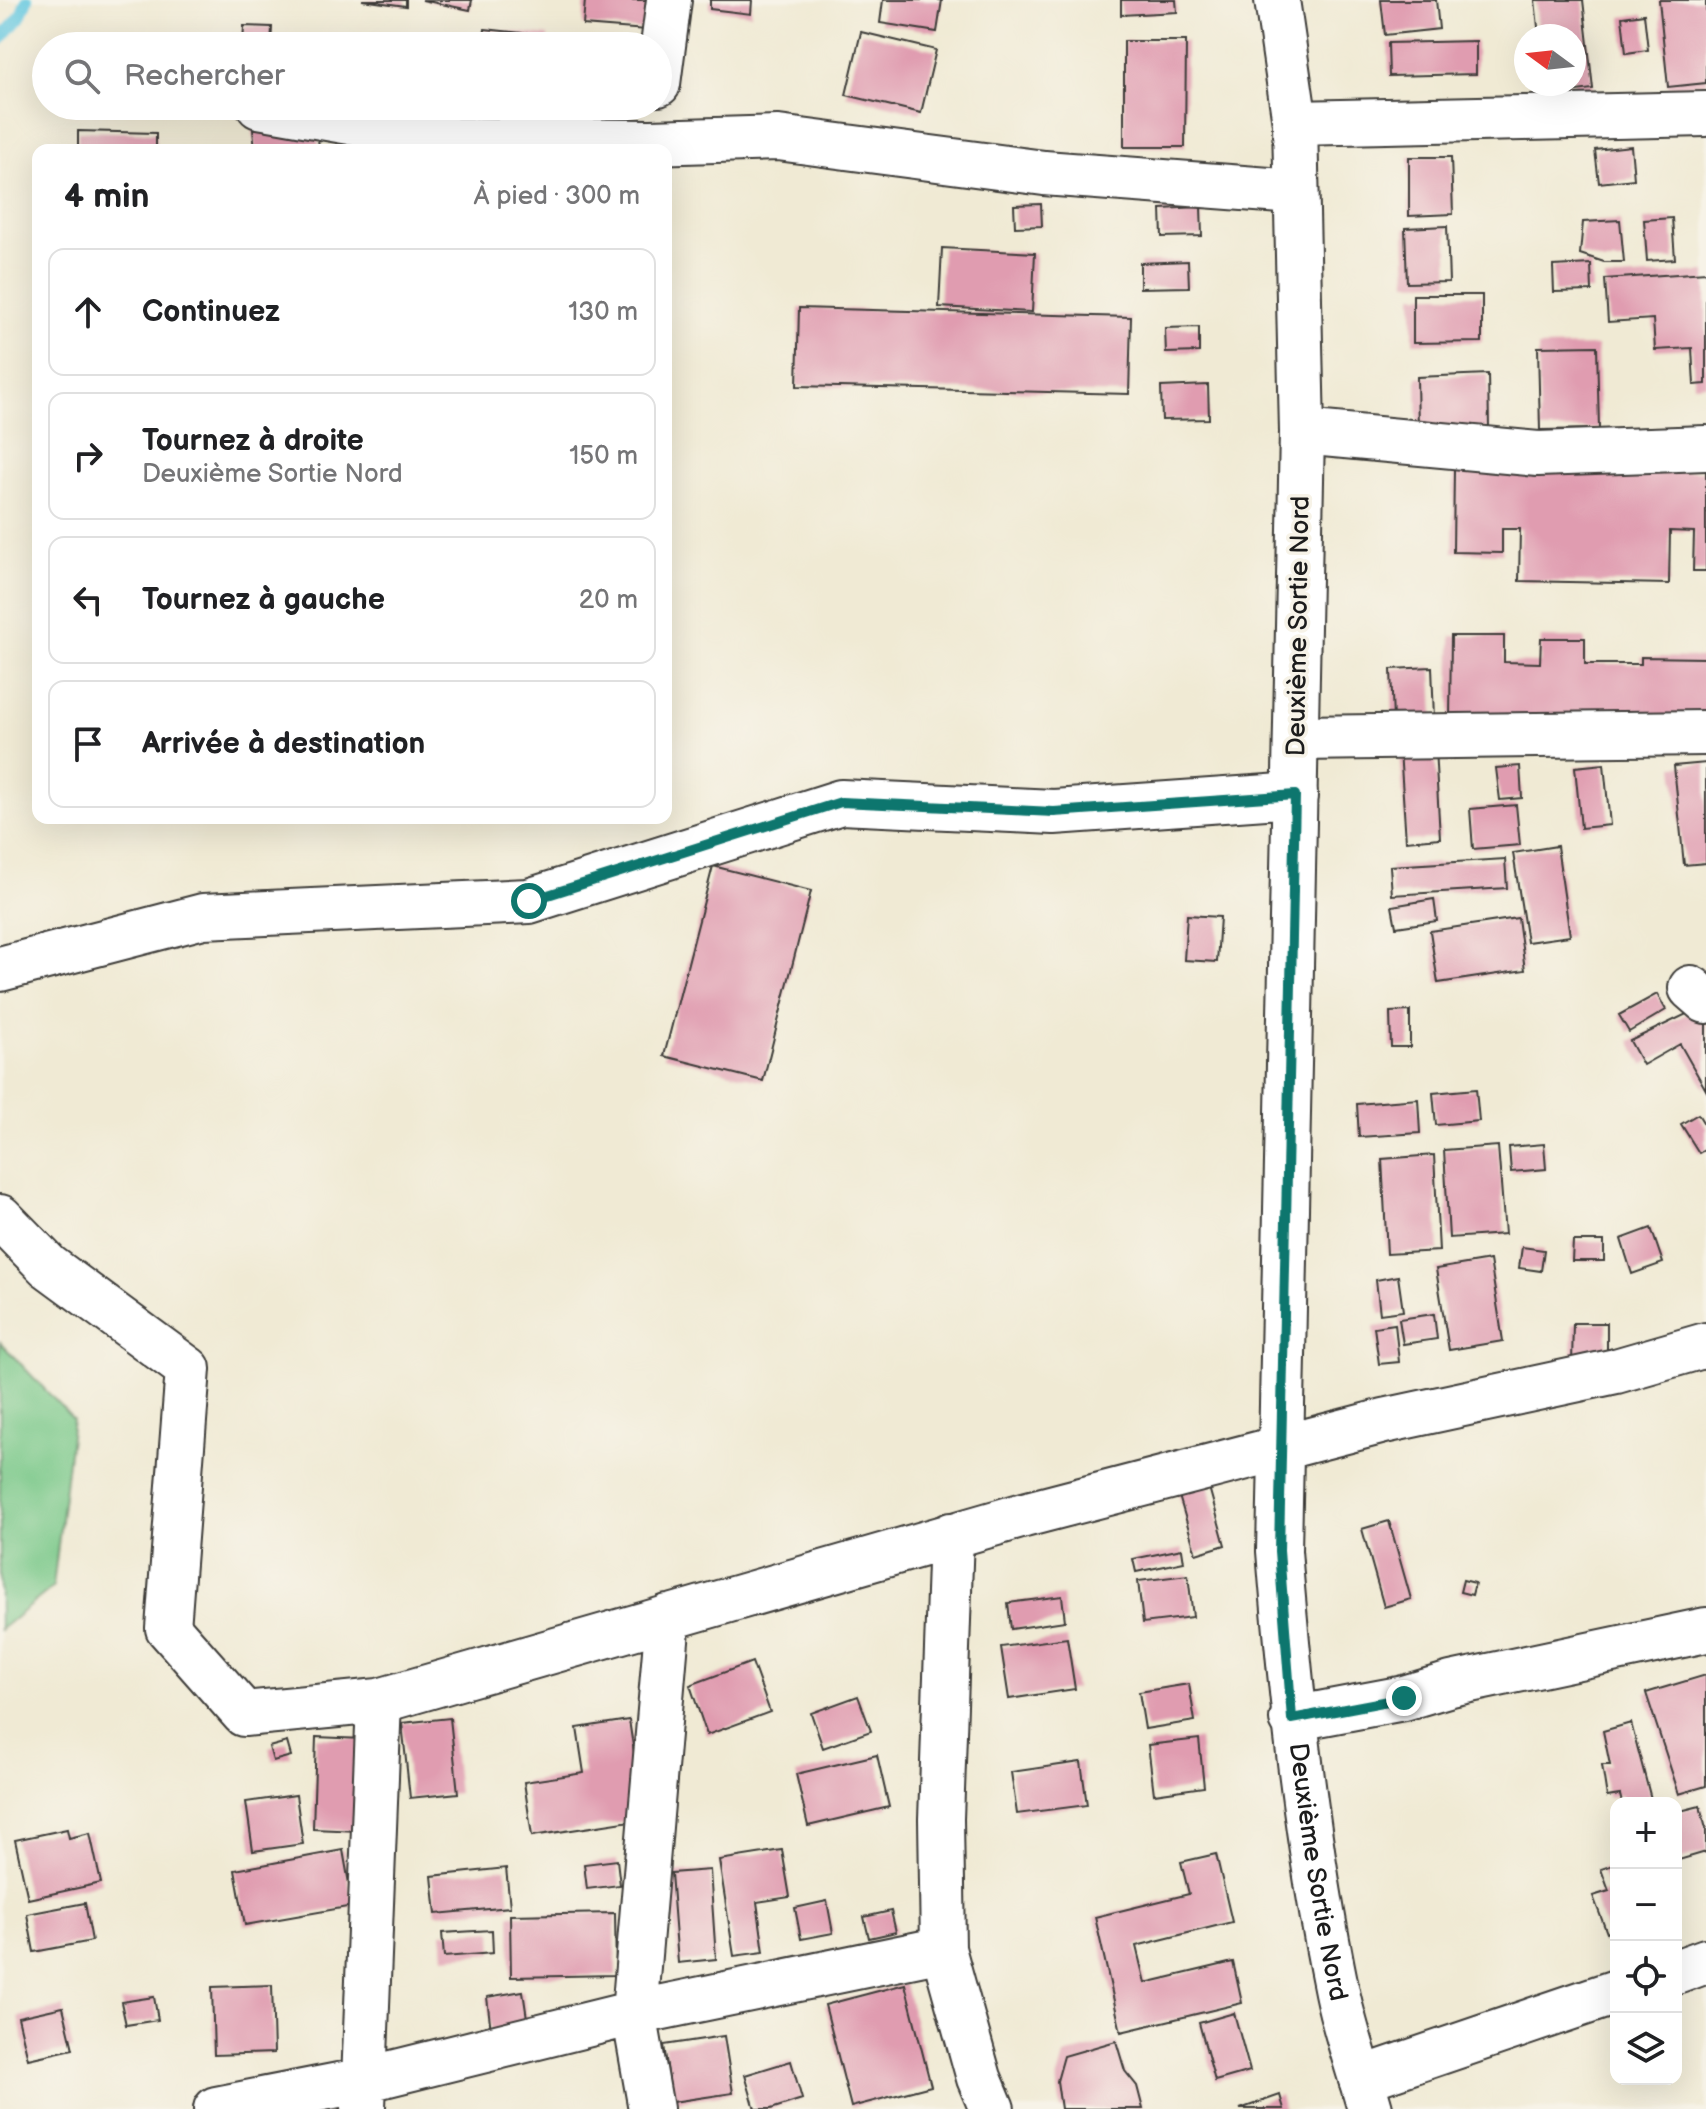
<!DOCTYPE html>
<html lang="fr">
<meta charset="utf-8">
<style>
:root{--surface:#fff;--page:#f2f2f2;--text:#202124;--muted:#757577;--line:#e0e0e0}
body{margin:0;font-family:"Balsamiq Sans",sans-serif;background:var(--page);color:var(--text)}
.controls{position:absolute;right:24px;bottom:24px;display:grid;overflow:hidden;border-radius:16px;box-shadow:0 8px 32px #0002}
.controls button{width:72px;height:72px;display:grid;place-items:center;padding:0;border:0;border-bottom:2px solid var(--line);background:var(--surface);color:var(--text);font:40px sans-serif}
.compass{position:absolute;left:1514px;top:24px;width:72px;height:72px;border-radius:50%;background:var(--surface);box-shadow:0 8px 32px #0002;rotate:285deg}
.stop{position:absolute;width:24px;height:24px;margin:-18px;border:6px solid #0f766e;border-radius:50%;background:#fff}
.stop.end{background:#0f766e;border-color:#fff;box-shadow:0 2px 8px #0008}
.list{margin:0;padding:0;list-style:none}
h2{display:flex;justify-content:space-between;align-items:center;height:104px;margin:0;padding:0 32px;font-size:34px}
h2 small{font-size:26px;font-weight:400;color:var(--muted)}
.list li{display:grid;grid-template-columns:52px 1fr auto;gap:24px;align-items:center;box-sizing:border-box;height:128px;margin:0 16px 16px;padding:0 16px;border:2px solid var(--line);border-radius:16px}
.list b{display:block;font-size:30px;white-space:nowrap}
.list p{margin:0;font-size:26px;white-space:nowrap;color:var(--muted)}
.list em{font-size:26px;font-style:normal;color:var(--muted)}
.icon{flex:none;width:44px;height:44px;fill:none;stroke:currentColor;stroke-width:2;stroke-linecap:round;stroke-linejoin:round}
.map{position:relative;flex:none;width:1706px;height:2109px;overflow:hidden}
.search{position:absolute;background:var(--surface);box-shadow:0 8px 32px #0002;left:32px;top:32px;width:640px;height:88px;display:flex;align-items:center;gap:20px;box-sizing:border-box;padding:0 28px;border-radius:44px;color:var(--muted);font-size:30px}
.panel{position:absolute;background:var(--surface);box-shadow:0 8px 32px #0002;left:32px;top:144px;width:640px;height:680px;border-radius:16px}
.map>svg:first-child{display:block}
.green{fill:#77c787;stroke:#4a7252;stroke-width:2}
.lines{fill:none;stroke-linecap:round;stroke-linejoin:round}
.stream{stroke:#62c7e0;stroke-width:12}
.building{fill:#e09cb0}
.minor-casing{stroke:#3c3b38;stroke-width:48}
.primary-casing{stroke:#3c3b38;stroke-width:48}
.minor{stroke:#fff;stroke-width:44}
.primary{stroke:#fff;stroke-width:44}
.route{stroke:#0f766e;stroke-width:10}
.labels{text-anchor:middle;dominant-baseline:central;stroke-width:7;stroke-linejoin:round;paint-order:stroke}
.street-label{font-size:26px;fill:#1c1c1c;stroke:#f7f3e8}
</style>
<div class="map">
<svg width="1706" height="2109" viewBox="0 0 1706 2109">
<rect width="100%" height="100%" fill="#f7f3e8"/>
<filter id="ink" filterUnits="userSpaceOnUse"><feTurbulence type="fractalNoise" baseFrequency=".0125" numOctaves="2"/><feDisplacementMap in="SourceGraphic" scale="16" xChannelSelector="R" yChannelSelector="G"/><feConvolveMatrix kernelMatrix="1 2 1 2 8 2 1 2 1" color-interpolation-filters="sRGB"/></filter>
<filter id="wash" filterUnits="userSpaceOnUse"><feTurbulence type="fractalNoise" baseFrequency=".006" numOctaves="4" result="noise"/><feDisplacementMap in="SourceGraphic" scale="32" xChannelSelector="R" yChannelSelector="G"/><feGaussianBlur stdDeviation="1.8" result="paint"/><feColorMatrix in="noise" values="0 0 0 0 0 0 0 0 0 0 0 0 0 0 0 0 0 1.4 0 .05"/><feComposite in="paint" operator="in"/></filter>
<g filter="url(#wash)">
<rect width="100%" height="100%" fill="#f0ead4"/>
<path class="green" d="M0,1342l73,77 -20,168 -53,43z"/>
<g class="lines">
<path class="stream" d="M0,40l20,-23 7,-17"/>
</g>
<g id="blocks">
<path class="building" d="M362,0h44v6z
M422,0h50l-2,10z
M585,0h64l-3,30 -63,-5z
M710,0h42l-1,14 -41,-5z
M883,0h59l-5,32 -57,-9z
M1121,0h55l1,12 -56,3z
M1381,0h55l3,29 -54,6z
M1535,0h48l10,89 -48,6 -1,-11h30v-48h-35z
M1659,0h47v83l-38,4z
M1644,14l4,36 -22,3 -4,-36z
M244,26l28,1 -1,19h-28z
M485,29l63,7 -1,10h-64z
M861,32l75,18 -15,63 -75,-18z
M1124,41h62l-1,106h-61z
M1476,41v33l-87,2 -1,-33z
M317,123l2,27h-64l-2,-21z
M78,131l78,2v17h-78z
M1631,146l3,33 -35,4 -4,-33z
M1409,157h42l2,57 -44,2z
M1041,204l1,22 -27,1 -1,-22z
M1201,207l1,29 -40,1 -1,-28z
M1672,218l3,41 -28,2 -3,-41z
M1620,220l4,42h-20l-24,-8 3,-32z
M1447,226l2,56 -42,1 -2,-55z
M942,248l93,5 -3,59 -93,-5z
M1188,261l1,26 -49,1v-25z
M1591,264l1,27 -38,1 -1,-26z
M1706,272v112l-12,1 -2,-37 -37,2 -2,-31 -45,3 -3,-43z
M1413,295h69v47l-69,1z
M799,308l332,9 -2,77 -332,-8z
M1199,327v25l-33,1 -1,-25z
M1597,346l2,83 -59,1 -2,-83z
M1488,374l1,55 -71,2 -1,-54z
M1208,385l1,34 -47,1 -1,-33z
M1454,468l252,3v100h-13l1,-39 -24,-1 -1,53 -150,-3 1,-52h-18v24l-49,-1z
M1451,636h53v26l36,1 1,-25h44v26h56v-7l65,1v66l-256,-3z
M1432,667l2,51 -41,2 -2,-51z
M1435,748l5,90 -34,3 -6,-91z
M1706,763v100l-22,2 -10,-99z
M1604,764l6,61 -29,3 -6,-61z
M1520,766l2,32 -22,2 -4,-32z
M1516,805l4,40 -47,4 -3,-40z
M1557,846l13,90 -43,6 -14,-89z
M1505,859l2,29 -115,7 -2,-29z
M713,866l98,25 -48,190 -99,-25z
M1434,899l3,22 -41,6 -4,-21z
M1187,915l33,2 -3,45 -33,-2z
M1518,918l7,52 -87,13 -8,-52z
M1657,994l9,16 -37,22 -10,-17z
M1697,1009l9,16v65l-26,-46 -37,21 -13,-24z
M1410,1011v36h-19l-1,-35z
M1476,1089l3,32 -43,4 -3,-32z
M1418,1099l2,34 -61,4 -2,-33z
M1698,1114l8,13v22l-7,4 -18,-29z
M1544,1144l2,25 -35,3 -2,-25z
M1498,1146l7,88 -56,4 -5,-88z
M1434,1155l5,96 -52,3 -5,-95z
M1651,1228l12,35 -31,11 -11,-35z
M1573,1241h31v20h-32z
M1522,1247l22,3 -3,21 -22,-3z
M1490,1260l13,81 -54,9 -13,-81z
M1398,1276l5,35 -23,3 -4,-34z
M1434,1314l3,25 -34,5 -4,-25z
M1573,1323h34v41l-35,-1z
M1395,1324l4,38 -20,2 -5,-37z
M1207,1480l18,65 -29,9 -19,-65z
M1389,1521l22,78 -27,8 -22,-78z
M1182,1549l2,13 -48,10 -3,-13z
M1188,1575l5,42 -50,6 -5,-42z
M1463,1580l12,3 -3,12 -12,-3z
M1062,1596l3,25 -54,8 -3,-26z
M1067,1638l8,51 -66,10 -8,-52z
M752,1662l18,50 -63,23 -17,-50z
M1706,1675v111l-27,8 -33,-101z
M1189,1684l6,37 -50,8 -6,-37z
M858,1696l13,35 -48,17 -12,-35z
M450,1718l8,75 -48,5 -8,-75z
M629,1720l15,99 -112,17 -8,-54 60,-9 -7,-45z
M1631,1723l20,76 -29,4 -2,-8 -13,2 -5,-32h8l-7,-34z
M316,1737l47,2 -4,92 -46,-2z
M1199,1739l5,48 -50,7 -6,-49z
M287,1742l4,14 -18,5 -4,-14z
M877,1755l12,52 -81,19 -12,-52z
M1081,1762l6,43 -70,9 -6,-42z
M296,1795l7,49 -50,7 -7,-49z
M1700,1806l6,23v23l-27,8 -3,-48z
M67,1829l2,9 21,-5 11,50 -73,16 -13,-59z
M343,1850l10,56 -108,19 -10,-55z
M782,1850l8,47 -33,5 7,50 -30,4 -15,-96z
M1216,1854l16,68 -96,24 9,37 88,-21 9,41 -121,29 -26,-115 94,-23 -8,-32z
M617,1860l3,25 -33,4 -3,-25z
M1616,1864v66l-9,3 -14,-37 16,-5 -8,-22z
M506,1868l4,39 -74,7 -4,-38z
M710,1870l6,89 -38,4 -7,-90z
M827,1901l6,32 -32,6 -6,-31z
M85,1903l7,38 -58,11 -7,-38z
M891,1911l5,21 -27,6 -5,-21z
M615,1913l1,62 -105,2 -1,-62z
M492,1930l1,23 -49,4 -2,-24z
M905,1984l26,102 -80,21 -26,-102z
M272,1985l2,68 -60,2 -2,-68z
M523,1991l5,34 -37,6 -4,-34z
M154,1997l4,23 -32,5 -5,-23z
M63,2007l10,42 -45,10 -10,-42z
M1234,2013l16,58 -35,10 -16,-58z
M724,2036l9,57 -61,9 -8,-57z
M1116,2041l9,30 12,15 6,23h-82l-4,-28 7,-25z
M791,2061l11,38 -31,10h-16l-10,-34z
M1280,2095l4,14h-44z"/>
</g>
</g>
<g filter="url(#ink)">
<use href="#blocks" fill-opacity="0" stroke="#3c3b38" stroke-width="2"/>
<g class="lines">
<g class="minor-casing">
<path id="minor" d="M658,84l11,-84
M259,106l194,34 198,2 127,-4 266,35 252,19
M1295,123l411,-9
M1302,432l236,22 168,-6
M1298,738l408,-5
M0,969l203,-53 326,-15 312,-99 213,10 241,-17
M1691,988l15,13
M0,1217l48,49 140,103 -20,259 76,86 135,-13 645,-186 360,-94 232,-50 90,-26
M951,1535l-10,284 2,130 36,129 13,31
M1292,1719l112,-21 47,-14 255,-54
M1676,1972l30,-11
M1361,2079l255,-87
M363,2107l16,-406
M216,2109l148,-29 270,-67 309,-64
M651,2109l-17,-96 34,-396"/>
</g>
<g class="primary-casing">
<g id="primary">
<path id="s1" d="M1277,0l18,123 7,309 -23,1119c12,148 28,295 58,441 8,39 22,78 33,117"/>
</g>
</g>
<use href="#minor" class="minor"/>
<use href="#primary" class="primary"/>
</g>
</g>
<g class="lines" filter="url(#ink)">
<path class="route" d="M529,901l312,-99 213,10 241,-17 -16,756 13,168 112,-21"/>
</g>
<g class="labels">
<g class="street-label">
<text transform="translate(1299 626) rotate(-89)">Deuxième Sortie Nord</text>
<text stroke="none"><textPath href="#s1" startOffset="1876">Deuxième Sortie Nord</textPath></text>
</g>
</g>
</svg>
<div class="controls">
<button>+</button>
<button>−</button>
<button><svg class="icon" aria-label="locate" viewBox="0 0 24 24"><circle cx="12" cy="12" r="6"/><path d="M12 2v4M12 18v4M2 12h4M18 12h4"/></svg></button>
<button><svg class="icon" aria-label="layers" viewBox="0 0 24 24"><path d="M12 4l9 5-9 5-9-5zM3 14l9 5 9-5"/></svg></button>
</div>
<svg class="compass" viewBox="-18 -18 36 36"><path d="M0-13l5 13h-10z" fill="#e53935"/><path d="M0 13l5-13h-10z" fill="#757577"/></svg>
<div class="stop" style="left:529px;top:901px"></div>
<div class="stop end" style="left:1404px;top:1698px"></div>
<div class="search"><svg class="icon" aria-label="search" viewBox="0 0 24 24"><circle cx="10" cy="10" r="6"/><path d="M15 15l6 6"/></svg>Rechercher</div>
<section class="panel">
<h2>4 min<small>À pied · 300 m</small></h2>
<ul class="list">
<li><svg class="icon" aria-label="ahead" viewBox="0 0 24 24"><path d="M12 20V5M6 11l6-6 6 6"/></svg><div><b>Continuez</b></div><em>130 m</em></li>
<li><svg class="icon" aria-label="right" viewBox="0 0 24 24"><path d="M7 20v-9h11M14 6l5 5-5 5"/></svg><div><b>Tournez à droite</b><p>Deuxième Sortie Nord</p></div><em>150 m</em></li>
<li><svg class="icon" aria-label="left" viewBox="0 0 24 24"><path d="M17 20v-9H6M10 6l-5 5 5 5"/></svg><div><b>Tournez à gauche</b></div><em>20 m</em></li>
<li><svg class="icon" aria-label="arrive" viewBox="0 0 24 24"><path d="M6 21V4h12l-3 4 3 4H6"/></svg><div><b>Arrivée à destination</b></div></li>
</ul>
</section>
</div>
